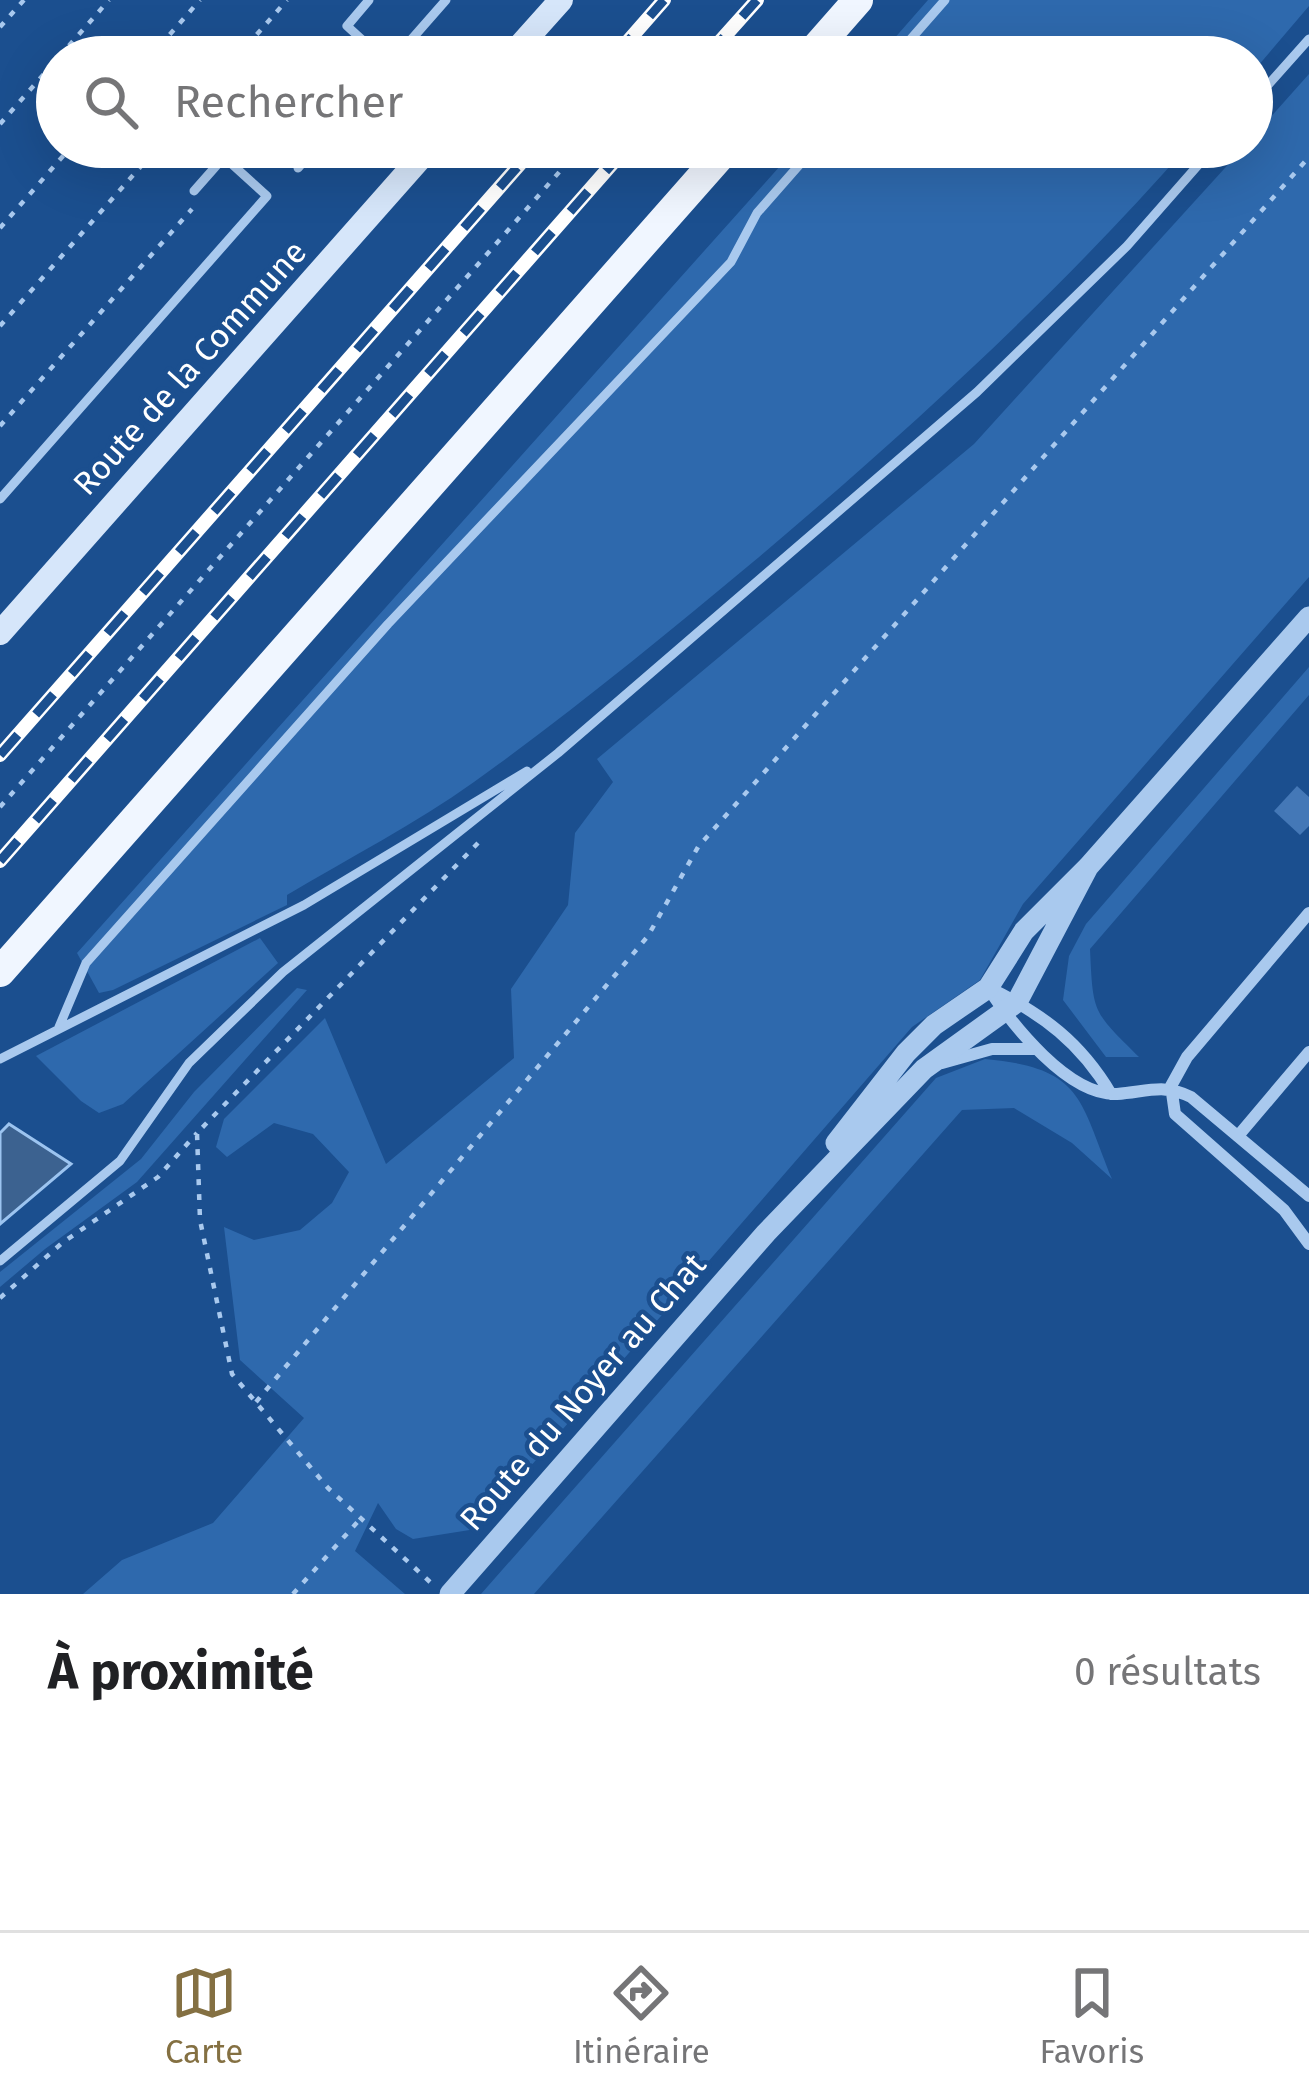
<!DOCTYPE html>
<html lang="fr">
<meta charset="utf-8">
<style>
:root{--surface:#fff;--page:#f6f6f6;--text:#202124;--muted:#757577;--line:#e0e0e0;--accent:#847042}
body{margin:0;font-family:"Fira Sans",sans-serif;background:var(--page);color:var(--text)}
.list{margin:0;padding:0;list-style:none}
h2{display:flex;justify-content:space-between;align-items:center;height:156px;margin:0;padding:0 48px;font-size:51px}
h2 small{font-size:39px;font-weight:400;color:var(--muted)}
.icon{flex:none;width:66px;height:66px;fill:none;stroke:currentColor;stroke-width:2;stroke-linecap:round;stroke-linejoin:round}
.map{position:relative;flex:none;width:1309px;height:1594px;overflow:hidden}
.search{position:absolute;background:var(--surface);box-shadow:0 12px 48px #0002;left:36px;right:36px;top:36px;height:132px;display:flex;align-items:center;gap:30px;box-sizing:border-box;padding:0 42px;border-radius:66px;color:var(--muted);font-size:45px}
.sheet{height:336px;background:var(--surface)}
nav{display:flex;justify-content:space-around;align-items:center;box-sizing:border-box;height:168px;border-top:3px solid var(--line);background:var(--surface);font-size:33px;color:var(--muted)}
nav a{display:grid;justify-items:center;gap:6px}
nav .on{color:var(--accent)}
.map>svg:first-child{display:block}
.green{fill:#2e69ad}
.water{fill:#3c6290;stroke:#9cc4f0;stroke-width:3}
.building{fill:#4478b7}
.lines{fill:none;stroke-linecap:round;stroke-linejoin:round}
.path{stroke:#a9c9ee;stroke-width:4.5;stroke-dasharray:6 9;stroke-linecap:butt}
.service{stroke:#a9c9ee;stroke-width:9}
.minor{stroke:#a9c9ee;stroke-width:12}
.tertiary{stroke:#a9c9ee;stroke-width:21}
.secondary{stroke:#d6e6fa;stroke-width:24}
.primary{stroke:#f0f6ff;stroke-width:30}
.rail-casing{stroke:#fff;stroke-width:14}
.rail{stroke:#1b4f8f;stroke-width:9;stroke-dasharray:27;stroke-linecap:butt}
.labels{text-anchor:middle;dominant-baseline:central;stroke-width:9;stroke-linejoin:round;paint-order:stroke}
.street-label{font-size:33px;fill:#fff;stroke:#1b4f8f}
</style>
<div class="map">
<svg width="1309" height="1594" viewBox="0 0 1309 1594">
<rect width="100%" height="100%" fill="#1b4f8f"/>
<path class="green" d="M928,0h381v6l-57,67v-16h-374z
M1309,74v503l-286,327 -43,76 -68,47 -436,502 -63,10 -17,-10 -18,-26 -23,48 50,43h-322l39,-34 91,-37 91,-105 -64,-58 -16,-133 30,13 46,-10 32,-27 17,-31 -36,-38 -39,-11 -47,34 -11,-10 8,-28 101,-101 61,146 128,-106 -3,-69 57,-84 7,-72 38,-51 -16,-23 377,-315 270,-297h8v-9z
M797,147h390c-133,151 -280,285 -434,415 -91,76 -183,151 -279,220 -59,42 -125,76 -187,113v10l-174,85 -14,3 -22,-40z
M1309,667v28l-219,254c3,66 3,62 49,108h-33l-43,-57 6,-44 17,-32z
M260,938l18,25 -155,141 -24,9 -18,-12 -45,-45z
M297,988l10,2 -170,192 -92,67 -45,38v-15l141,-113 53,-67z
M985,1059c97,9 94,38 127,120l-40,-36 -58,-35 -52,2 -428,484h-53l455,-516z"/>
<path class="water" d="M9,1124l62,40 -71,60v-91z"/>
<path class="building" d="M1297,786l12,11v29l-9,9 -26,-24z"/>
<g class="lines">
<path class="path" d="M0,27l24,-27
M59,57l50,-57
M150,57l50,-57
M237,57l50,-57
M0,124l57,-65
M0,228l71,-81
M0,326l158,-179
M0,426l192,-217
M0,807l576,-654
M0,1298l62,-55 96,-66 39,-44
M256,1402l392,-466 50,-89 611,-690
M430,1582l-102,-94 -96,-114 -32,-154 -3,-87 281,-290
M293,1594l68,-76"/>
<path class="service" d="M369,0l-22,26 34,31
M396,57l50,-57
M895,57l50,-57
M1252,103l57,-64
M298,168l18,-21
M0,499l267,-303 -43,-39 -30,34
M59,1027l27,-64 302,-339 343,-362 26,-49 58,-66
M0,1059l304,-154 223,-134
M0,1261l120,-100 69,-98 94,-91 275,-219 419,-361 150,-146 87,-99"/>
<path class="minor" d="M1309,913l-122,144 -16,29 4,28 109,96 25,34
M988,988c24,36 80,108 129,106 29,-2 47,-11 74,3l118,99
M989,988c54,26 92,55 122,106
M942,1063l50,-14h44
M1238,1136l71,-84"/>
<path class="tertiary" d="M836,1143l70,-90 28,-28 54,-37 36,-57 64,-64 221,-250
M450,1594l316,-361 158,-164 93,-67 71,-135"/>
<path class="secondary" d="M510,57l51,-57
M0,633l430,-486"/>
<path class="primary" d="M808,57l50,-57
M0,972l728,-825"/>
<g class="rail-casing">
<path id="rail" d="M614,57l50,-57
M706,57l51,-57
M0,755l535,-608
M0,861l627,-714"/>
</g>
<use href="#rail" class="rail"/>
</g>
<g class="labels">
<g class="street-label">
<text transform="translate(190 368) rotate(-48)">Route de la Commune</text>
<text transform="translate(583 1392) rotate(-49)">Route du Noyer au Chat</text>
</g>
</g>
</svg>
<div class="search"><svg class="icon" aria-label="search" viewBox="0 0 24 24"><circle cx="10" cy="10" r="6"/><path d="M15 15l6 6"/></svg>Rechercher</div>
</div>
<section class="sheet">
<h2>À proximité<small>0 résultats</small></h2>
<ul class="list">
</ul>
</section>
<nav>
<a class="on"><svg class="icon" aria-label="map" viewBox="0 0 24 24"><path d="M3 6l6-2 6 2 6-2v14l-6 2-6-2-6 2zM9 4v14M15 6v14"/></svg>Carte</a>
<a><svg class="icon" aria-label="directions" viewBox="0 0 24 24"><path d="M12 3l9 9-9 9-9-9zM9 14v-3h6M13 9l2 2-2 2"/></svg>Itinéraire</a>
<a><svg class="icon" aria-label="saved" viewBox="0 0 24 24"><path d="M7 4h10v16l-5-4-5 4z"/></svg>Favoris</a>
</nav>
